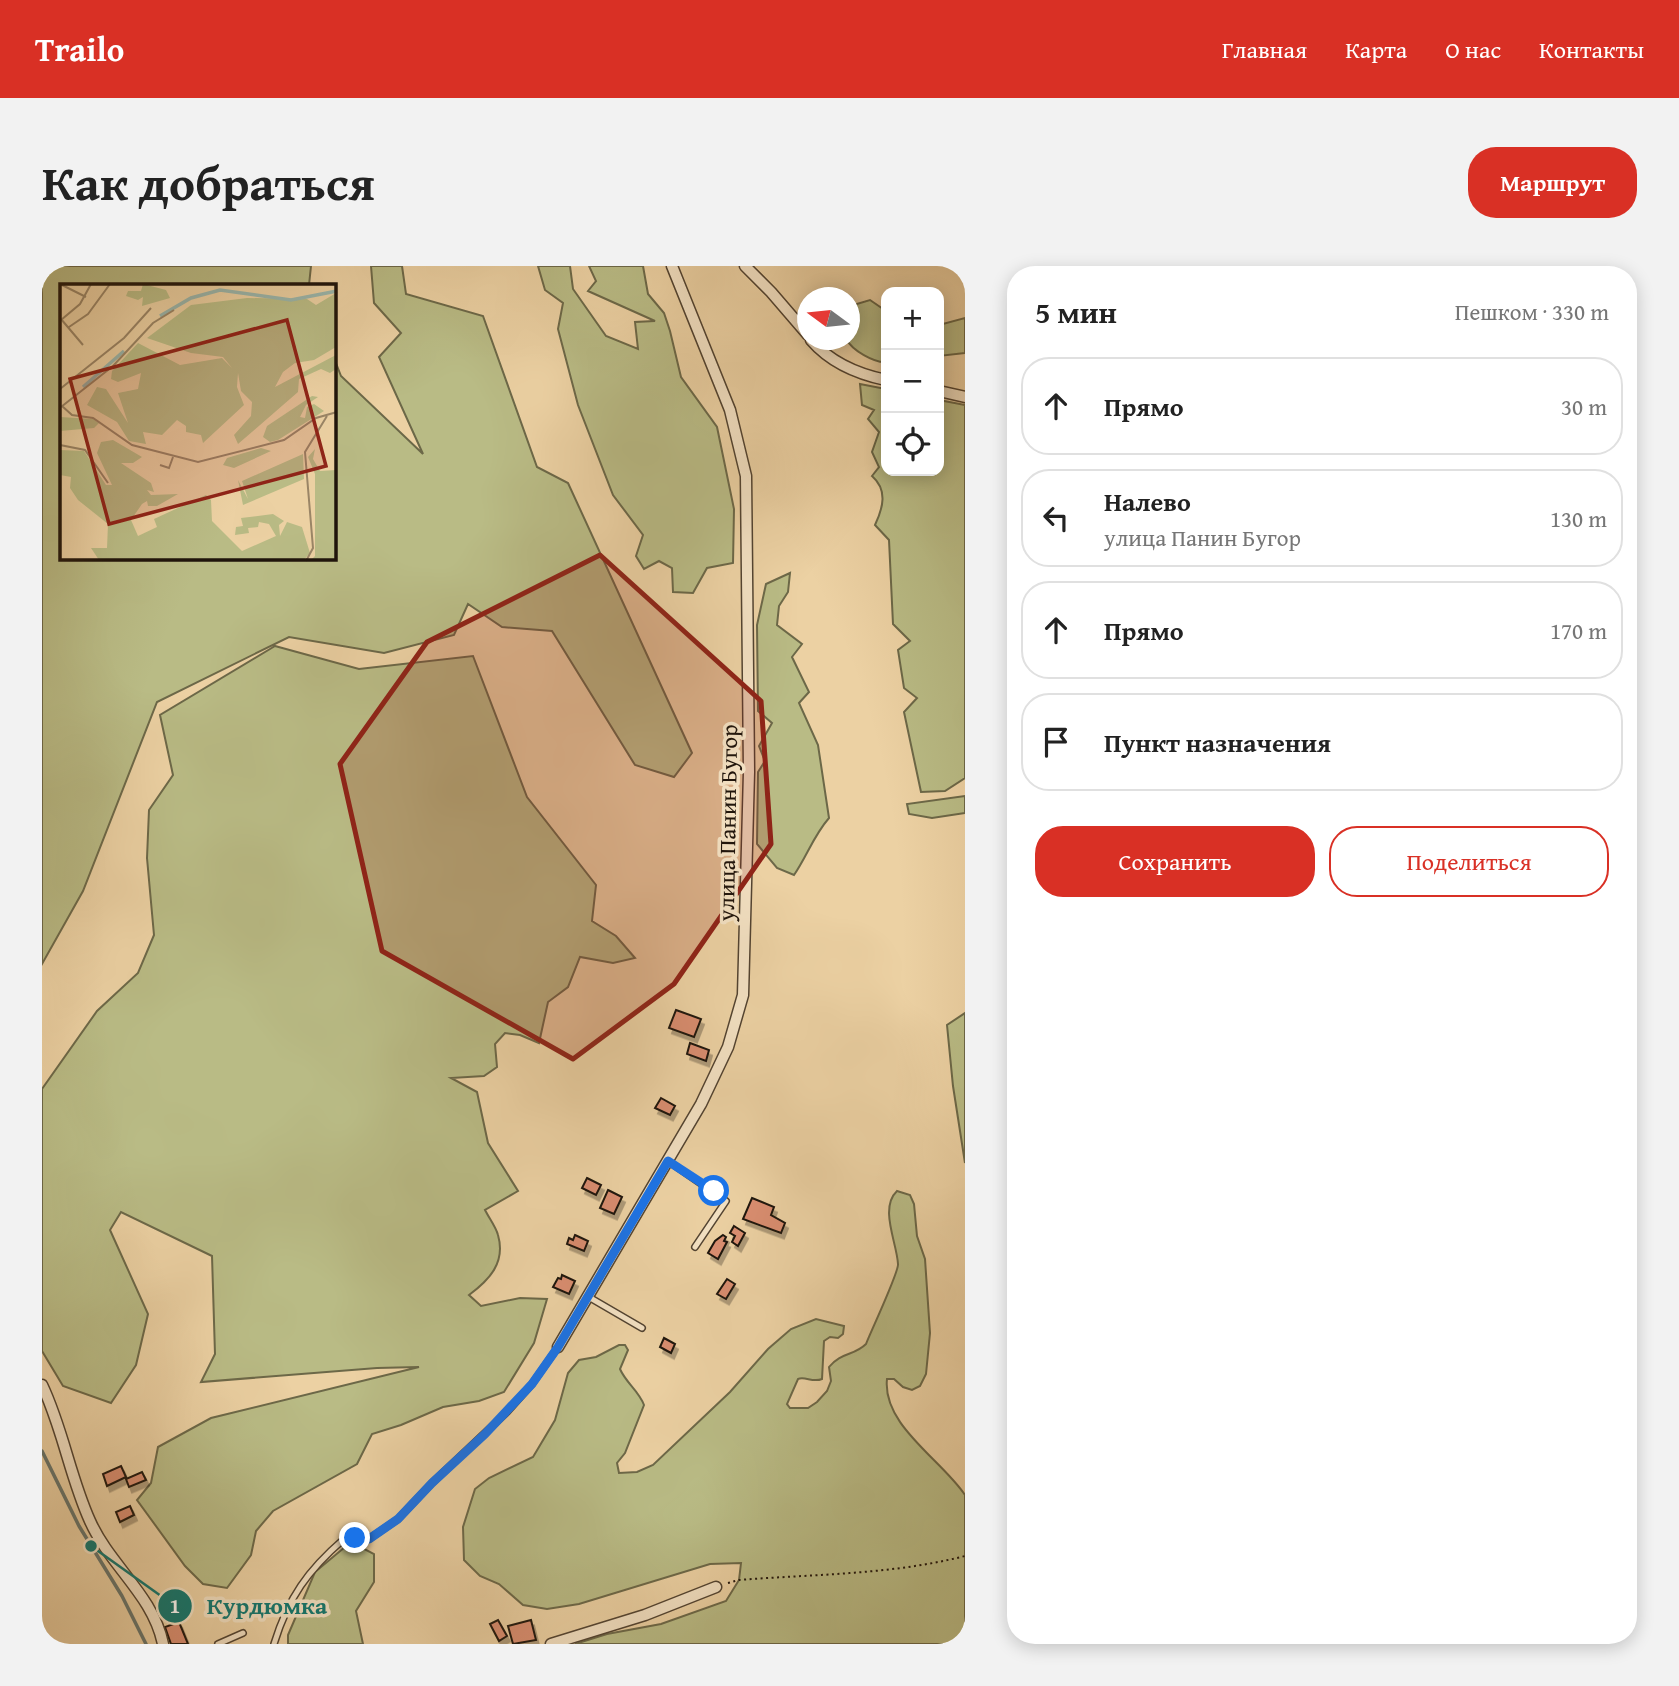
<!DOCTYPE html>
<html lang="ru">
<meta charset="utf-8">
<style>
:root{--surface:#fff;--page:#f2f2f2;--text:#222;--muted:#767676;--line:#e0e0e0;--accent:#d93025}
body{margin:0;font-family:"Gentium Book Plus",serif;background:var(--page);color:var(--text)}
.controls{position:absolute;right:21px;top:21px;display:grid;overflow:hidden;border-radius:14px;box-shadow:0 4px 18px #0003}
.controls button{width:63px;height:63px;display:grid;place-items:center;padding:0;border:0;border-bottom:2px solid var(--line);background:var(--surface);color:var(--text);font:35px sans-serif}
.compass{position:absolute;left:755px;top:21px;width:63px;height:63px;border-radius:50%;background:var(--surface);box-shadow:0 4px 18px #0003;rotate:285deg}
.stop{position:absolute;width:21px;height:21px;margin:-16px;border:5px solid #1a73e8;border-radius:50%;background:#fff}
.stop.end{background:#1a73e8;border-color:#fff;box-shadow:0 2px 7px #0008}
.list{margin:0;padding:0;list-style:none}
h2{display:flex;justify-content:space-between;align-items:center;height:91px;margin:0;padding:0 28px;font-size:30px}
h2 small{font-size:23px;font-weight:400;color:var(--muted)}
.list li{display:grid;grid-template-columns:46px 1fr auto;gap:21px;align-items:center;box-sizing:border-box;height:98px;margin:0 14px 14px;padding:0 14px;border:2px solid var(--line);border-radius:28px}
.list b{display:block;font-size:26px;white-space:nowrap}
.list p{margin:0;font-size:23px;white-space:nowrap;color:var(--muted)}
.list em{font-size:23px;font-style:normal;color:var(--muted)}
.actions{display:flex;gap:14px;padding:21px 28px}
.actions a{flex:1;padding:16px 0;border:2px solid var(--accent);border-radius:28px;text-align:center;font-size:24px;color:var(--accent)}
.actions .main{background:var(--accent);color:#fff}
.icon{flex:none;width:38px;height:38px;fill:none;stroke:currentColor;stroke-width:2;stroke-linecap:round;stroke-linejoin:round}
.map{position:relative;flex:none;width:923px;height:1378px;overflow:hidden;border-radius:28px}
header{display:flex;align-items:center;gap:42px;box-sizing:border-box;height:98px;padding:0 35px;background:var(--accent);color:#fff}
header strong{font-size:33px}
nav{display:flex;gap:38px;margin-inline-start:auto;font-size:24px}
.intro{display:flex;align-items:center;justify-content:space-between;box-sizing:border-box;height:168px;padding:0 42px}
h1{margin:0;font-size:49px}
.button{padding:18px 32px;border-radius:28px;background:var(--accent);color:#fff;font-size:24px;font-weight:700}
main{display:flex;gap:42px;padding:0 42px}
aside{flex:1;background:var(--surface);border-radius:28px;box-shadow:0 4px 18px #0003}
.map>svg:first-child{display:block}
.green{fill:#b9bb85;stroke:#6c6848;stroke-width:2}
.lines{fill:none;stroke-linecap:round;stroke-linejoin:round}
.stream{stroke:#68756c;stroke-width:3.5}
.building{fill:#da8e71;stroke:#1f140b;stroke-width:2;filter:url(#shadow)}
.service-casing{stroke:#524331;stroke-width:8}
.minor-casing{stroke:#524331;stroke-width:13}
.path{stroke:#1f140b;stroke-width:2;stroke-dasharray:2 3.5;stroke-linecap:butt}
.service{stroke:#f3e1c3;stroke-width:5}
.minor{stroke:#f3e1c3;stroke-width:10}
.route{stroke:#1a73e8;stroke-width:9}
.marked{fill:#8f2418;fill-opacity:0.2;stroke:#8f2418;stroke-width:5;stroke-linejoin:round}
.labels{text-anchor:middle;dominant-baseline:central;stroke-width:7;stroke-linejoin:round;paint-order:stroke}
.street-label{font-size:23px;fill:#1f140b;stroke:#f3e1c3}
.inset-river{fill:none;stroke:#99b6ac;stroke-width:3.5}
.inset-road{fill:none;stroke:#9a8566;stroke-width:2}
.view{fill:#8f2418;fill-opacity:0.15;stroke:#8f2418;stroke-width:3.5}
.inset-edge{fill:none;stroke:#1f140b;stroke-width:3.5}
.leader{fill:none;stroke:#0f766e;stroke-width:2.5}
.callout-dot{fill:#0f766e;stroke:#f3e1c3;stroke-width:2.5}
.mark-label{font-size:21px;text-anchor:middle;font-weight:bold;fill:#fff}
.callout-label{font-size:24px;text-anchor:middle;font-weight:bold;fill:#0f766e;stroke:#f3e1c3;stroke-width:7;stroke-linejoin:round;paint-order:stroke}
</style>
<header>
<strong>Trailo</strong>
<nav><a>Главная</a><a>Карта</a><a>О нас</a><a>Контакты</a></nav>
</header>
<div class="intro"><h1>Как добраться</h1><a class="button">Маршрут</a></div>
<main>
<div class="map">
<svg width="923" height="1378" viewBox="0 0 923 1378">
<defs>
<filter id="shadow"><feDropShadow dx="3" dy="5.5" stdDeviation="0" flood-color="#0004"/></filter>
</defs>
<rect width="100%" height="100%" fill="#ecd1a3"/>
<filter id="stains"><feTurbulence type="fractalNoise" baseFrequency=".00286" numOctaves="4"/><feColorMatrix values="0 0 0 0 .2 0 0 0 0 .09 0 0 0 0 .02 0 0 0 .5 -.17"/></filter>
<radialGradient id="worn" r=".72"><stop offset=".6" stop-color="#630" stop-opacity="0"/><stop offset="1" stop-color="#630" stop-opacity=".3"/></radialGradient>
<path class="green" d="M0,0h269l-2,19h-248v273h273v-200l7,18 82,78 -44,-97 22,-24 -27,-30 -3,-37h31l4,28 77,22 54,151 31,16 124,270 -18,24 -39,-12 -83,-134 -50,-4 -34,-23 -14,31 -70,18 -95,-16 -132,65 -74,189 -41,73z
M496,0h32l3,23 33,47 32,13 -3,-27 20,-1 -67,-30 8,-10 -7,-15h54l5,28 16,19 6,18 11,46 36,50 17,82 -1,54 -26,5 -14,25 -20,-1 -1,-24 -13,-7 -15,8 -8,-13 7,-21 -30,-40 -35,-90 -20,-76 5,-26 -18,-13z
M828,34l16,11v51c-12,1 -34,-12 -39,-22h3v-34z
M923,52v35l-26,3v-31z
M818,118l26,5v82h53v-71l26,5v373l-20,13 -24,1 -17,-80 13,-14 -13,-10 -6,-38 12,-9 -17,-17 -4,-84 -14,-15c8,-17 13,-35 -3,-49l7,-9 -7,-15 7,-20 -11,-13 6,-9 -12,-5z
M748,307l-2,19 -9,14 -2,19 25,19 -10,13 17,35 -10,11 19,42 11,73c-15,17 -22,38 -35,57l-17,-7 -20,-24 1,-72 7,-11 -6,-15 13,-23 -14,-12 -1,-86 9,-41z
M233,380l84,23 114,-13 54,141 69,88 -4,36 24,15 19,22 -22,5 -33,-6 -12,30 -20,15 -9,41 -19,-8 -15,-2 -10,11 2,23 -13,9 -33,2 26,14 11,51 30,48 -33,19c4,8 11,17 13,25 8,28 -9,45 -29,60l12,11 39,-8 27,1 -13,44 -30,49 -25,9 -36,6 -42,18 -29,9 -15,30 -84,47 -17,20 -5,24 -24,33 -24,-4 -18,-18 -48,-66 14,-17 7,-36 53,-29 208,-51 -42,1 -176,14 14,-28 -3,-98 -91,-44 -11,18 38,84 -12,51 -25,38 -48,-17 -21,-35v-262l55,-78 41,-38 16,-38 -7,-77 2,-48 24,-35 -13,-60z
M923,530v17l-33,5 -23,-4 -2,-10z
M923,747v150l-12,-77 -6,-61z
M855,925l13,4 4,9 3,32 8,23 5,74 -4,41 -6,12 -8,4 -9,-3 -9,-8h-7c-5,46 55,81 78,116v149h-390l32,-10 54,-10 65,-23 13,-21 2,-17 -31,1 -131,40 -32,5 -24,-4 -24,-21 -19,-8 -16,-16 -1,-33 12,-38 14,-11 44,-21 22,-37 13,-47 11,-13 17,-3 23,-12h6l3,5 -8,19c6,14 19,22 24,36l-19,48 -8,10 2,10 18,-1 16,-7 77,-73 38,-43 23,-20 25,-10 28,7 -1,8 -5,4 -8,-1 -6,4 -2,38c-9,4 -17,-3 -24,0l-11,25 3,4h18l9,-6 10,-11 4,-10 -2,-14c12,-15 25,-11 37,-23 5,-13 33,-72 32,-80 -1,-21 -19,-56 -1,-73z
M309,1276l23,12v28l-18,29 7,33h-75v-9l27,-63z"/>
<g class="lines">
<path class="stream" d="M0,1185l37,75 43,70 24,48"/>
</g>
<path class="building" d="M634,744l25,9 -7,18 -25,-9z
M648,777l19,7 -3,11 -19,-7z
M619,832l14,8 -5,9 -15,-7z
M545,912l14,7 -5,10 -14,-7z
M566,924l14,7 -8,17 -14,-6z
M710,932l22,9 -3,8 14,8 -4,10 -38,-14z
M692,960l11,7 -7,13 -6,-4 3,-6 -5,-3z
M533,969l13,6 -4,10 -17,-7 2,-6 4,2z
M681,969l3,2 -2,4 3,1 -9,17 -10,-6 7,-12z
M520,1009l13,6 -6,13 -16,-7 5,-9 3,1z
M685,1013l8,5 -9,15 -9,-5z
M622,1072l11,6 -4,9 -11,-6z
M79,1200l5,11 -19,9 -4,-12z
M100,1206l4,8 -17,7 -3,-8z
M88,1240l4,9 -14,7 -4,-10z
M456,1354l9,16 -8,5 -9,-17z
M489,1354l5,20 -23,4 -5,-18z
M137,1356l9,22h-17l-6,-17z"/>
<g class="lines">
<g class="service-casing">
<path id="service" d="M626,895l58,40 -31,46
M545,1030l55,32
M176,1378l25,-11
M232,1378c14,-46 34,-74 70,-105h25l29,-20 34,-36 75,-71 25,-28 26,-37"/>
</g>
<g class="minor-casing">
<path id="minor" d="M703,0l26,26 37,43
M769,74c19,22 46,34 75,40
M897,125l26,6
M516,1081l143,-243 27,-57 15,-52 6,-223 -3,-296 -16,-66 -58,-144
M0,1119c21,44 28,92 48,136 20,45 63,74 73,123
M509,1378l94,-29 71,-28"/>
</g>
<path class="path" d="M686,1317l11,-3c76,-6 151,-5 226,-24"/>
<use href="#service" class="service"/>
<use href="#minor" class="minor"/>
</g>
<g class="lines">
<path class="route" d="M313,1272l14,1 29,-20 34,-36 53,-49 47,-50 26,-37 110,-186 46,30"/>
</g>
<path class="marked" d="M558,289l161,146 10,143 -97,140 -101,75 -191,-108 -42,-187 87,-122z"/>
<g class="labels">
<g class="street-label">
<text transform="translate(685 557) rotate(-89)">улица Панин Бугор</text>
</g>
</g>
<g transform="translate(18 18)">
<rect width="276" height="276" fill="#ecd1a3"/>
<path d="M83,0l23,6 4,8 -28,8 1,-9 -5,3 -12,-4 2,-5h13zM276,9v54l-22,13 -19,3 -12,9 -8,15 61,-32v14l-6,4 -9,-4 -22,10 -1,13 -60,52 -4,-9 17,-19 1,-14 -11,-11 -3,-18 -1,14 7,18 -41,38 -2,-8 -15,-3v-6l-9,-6 -15,15 -19,-3 3,12 -17,-3 -12,-19 -30,-17 10,-18 9,2 22,34 -10,-30 20,-4 3,-16 -23,9 -7,-3 1,-8 26,-28 42,22 42,-7 10,10 -9,-11 -32,-4 -44,-15 44,-33 56,-7 60,1 9,6zM252,112l6,1 -12,8 -6,12 5,1 2,-11 7,-3 10,7 -46,29 -8,2 -7,-5 4,-11zM0,133l33,2 6,4 -5,5 -34,3zM53,156l29,17 -9,6h-12l30,20 3,9 -7,-2 4,5 27,-1 -21,12h-9l-1,-5 -5,3 -11,16 7,16 19,-9 -3,-8 52,-24 5,5 1,21 30,30 34,-15 -7,-12 -10,-2 -1,5 -10,1 1,5 -14,2 1,-8 7,-1 -2,-8 32,-4 11,7 -5,4 1,11 7,-14 15,5 8,26 -7,8 -204,-1 -8,-12h16l1,-24 -30,-24 -8,-12 1,-11 -11,-2v-25l24,1 22,34h6l-15,-32 4,-11zM201,164l10,3 -37,17 -11,-3 4,-7zM255,165l-2,10 7,12 16,-1v90h-25l4,-4v-82l-7,-17zM243,170l1,25 -61,26 -5,-25 10,19 -6,-18z" fill="#b9bb85"/>
<path class="inset-river" d="M100,32l31,-18 29,-8 71,10 46,-9M23,103l41,-36"/>
<path class="inset-road" d="M0,0l26,13M1,35l22,26M1,36l19,-16 11,-20M9,43l19,-13 22,-30M0,105l64,-51 27,-30M2,122l10,9 21,3 39,27 66,17 86,-22 32,-22 21,-6M1,123l52,-41 40,-43 21,-13M0,161l25,5 23,33M100,181l9,3 4,-11M246,277l7,-13 -8,-96 22,-36"/>
<path class="view" d="M227,36l39,146 -217,58 -39,-145z"/>
<rect width="276" height="276" class="inset-edge"/>
</g>
<path class="leader" d="M49 1280L133 1340"/>
<g class="callout-dot">
<circle cx="49" cy="1280" r="7"/>
<circle cx="133" cy="1340" r="18"/>
</g>
<g class="mark-label">
<text x="133" y="1347">1</text>
</g>
<g class="callout-label">
<text x="225" y="1348">Курдюмка</text>
</g>
<rect width="100%" height="100%" filter="url(#stains)"/>
<rect width="100%" height="100%" fill="url(#worn)"/>
</svg>
<div class="controls">
<button>+</button>
<button>−</button>
<button><svg class="icon" aria-label="locate" viewBox="0 0 24 24"><circle cx="12" cy="12" r="6"/><path d="M12 2v4M12 18v4M2 12h4M18 12h4"/></svg></button>
</div>
<svg class="compass" viewBox="-18 -18 36 36"><path d="M0-13l5 13h-10z" fill="#e53935"/><path d="M0 13l5-13h-10z" fill="#767676"/></svg>
<div class="stop" style="left:672px;top:925px"></div>
<div class="stop end" style="left:313px;top:1272px"></div>
</div>
<aside>
<h2>5 мин<small>Пешком · 330 m</small></h2>
<ul class="list">
<li><svg class="icon" aria-label="ahead" viewBox="0 0 24 24"><path d="M12 20V5M6 11l6-6 6 6"/></svg><div><b>Прямо</b></div><em>30 m</em></li>
<li><svg class="icon" aria-label="left" viewBox="0 0 24 24"><path d="M17 20v-9H6M10 6l-5 5 5 5"/></svg><div><b>Налево</b><p>улица Панин Бугор</p></div><em>130 m</em></li>
<li><svg class="icon" aria-label="ahead" viewBox="0 0 24 24"><path d="M12 20V5M6 11l6-6 6 6"/></svg><div><b>Прямо</b></div><em>170 m</em></li>
<li><svg class="icon" aria-label="arrive" viewBox="0 0 24 24"><path d="M6 21V4h12l-3 4 3 4H6"/></svg><div><b>Пункт назначения</b></div></li>
</ul>
<div class="actions"><a class="main">Сохранить</a><a>Поделиться</a></div>
</aside>
</main>
